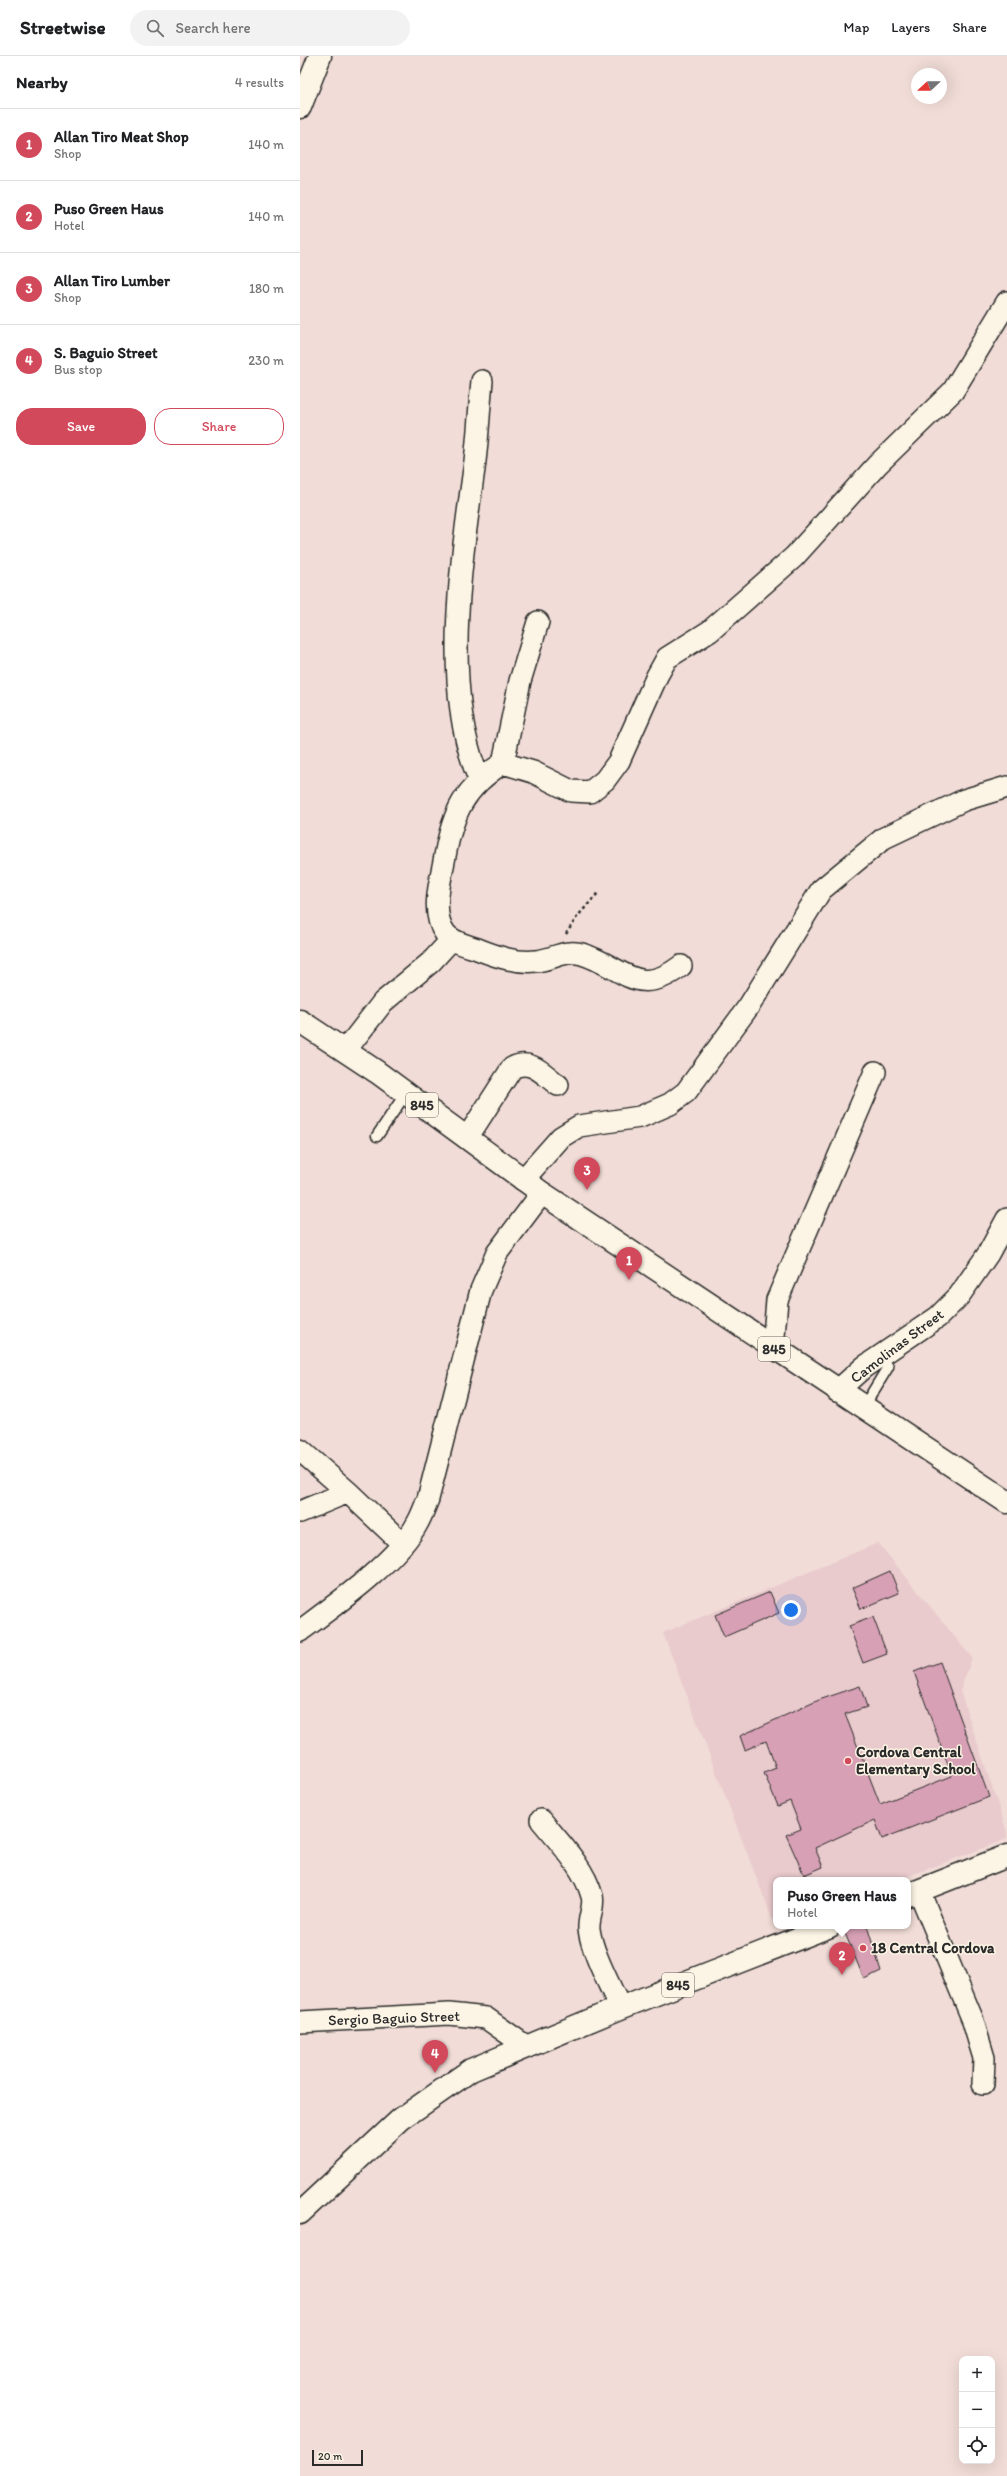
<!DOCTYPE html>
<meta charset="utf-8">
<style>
:root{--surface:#fff;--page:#f2f2f2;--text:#202124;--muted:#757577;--line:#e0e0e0;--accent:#d1495b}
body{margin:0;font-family:Itim,sans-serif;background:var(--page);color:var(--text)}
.controls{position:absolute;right:12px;bottom:12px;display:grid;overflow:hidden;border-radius:8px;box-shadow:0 4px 16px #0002}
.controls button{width:36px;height:36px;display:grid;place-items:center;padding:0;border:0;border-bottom:1px solid var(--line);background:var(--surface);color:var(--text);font:20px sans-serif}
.compass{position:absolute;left:611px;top:12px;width:36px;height:36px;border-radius:50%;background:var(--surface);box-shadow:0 4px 16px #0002;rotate:248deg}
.scale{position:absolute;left:12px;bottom:10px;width:51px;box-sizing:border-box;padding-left:4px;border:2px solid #2b2b2b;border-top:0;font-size:11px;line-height:14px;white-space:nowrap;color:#2b2b2b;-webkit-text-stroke:3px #fcf5e5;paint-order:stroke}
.you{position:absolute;left:491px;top:1554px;width:14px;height:14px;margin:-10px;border:3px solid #fff;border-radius:50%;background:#1a73e8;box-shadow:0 0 0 6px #1a73e833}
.badge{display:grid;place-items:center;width:26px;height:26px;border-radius:50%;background:var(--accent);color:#fff;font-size:13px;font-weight:700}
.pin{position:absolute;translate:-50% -33px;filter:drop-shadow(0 1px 2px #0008)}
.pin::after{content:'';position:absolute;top:21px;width:14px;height:12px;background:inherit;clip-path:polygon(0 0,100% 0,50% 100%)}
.popup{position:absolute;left:473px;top:1821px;width:138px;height:52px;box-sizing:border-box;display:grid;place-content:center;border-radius:8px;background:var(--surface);filter:drop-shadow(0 1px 3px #0005);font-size:13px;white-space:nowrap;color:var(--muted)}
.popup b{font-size:15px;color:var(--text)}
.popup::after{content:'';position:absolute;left:50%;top:100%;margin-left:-8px;border:8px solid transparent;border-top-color:var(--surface)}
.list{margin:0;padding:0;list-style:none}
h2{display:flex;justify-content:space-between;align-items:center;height:52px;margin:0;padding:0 16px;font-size:17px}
h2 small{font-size:13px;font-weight:400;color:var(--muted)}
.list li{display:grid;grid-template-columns:26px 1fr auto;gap:12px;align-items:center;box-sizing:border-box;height:72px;padding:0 16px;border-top:1px solid var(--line)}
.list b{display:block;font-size:15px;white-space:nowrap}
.list p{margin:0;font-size:13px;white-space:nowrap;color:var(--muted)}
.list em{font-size:13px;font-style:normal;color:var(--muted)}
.actions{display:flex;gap:8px;padding:12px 16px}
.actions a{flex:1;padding:9px 0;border:1px solid var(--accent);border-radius:16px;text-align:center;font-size:14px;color:var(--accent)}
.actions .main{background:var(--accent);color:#fff}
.icon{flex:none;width:22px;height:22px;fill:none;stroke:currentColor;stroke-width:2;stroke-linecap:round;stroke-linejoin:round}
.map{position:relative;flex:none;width:707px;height:2420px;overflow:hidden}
header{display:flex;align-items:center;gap:24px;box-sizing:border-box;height:56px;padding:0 20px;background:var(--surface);border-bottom:1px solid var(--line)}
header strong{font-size:19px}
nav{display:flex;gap:22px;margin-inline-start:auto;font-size:14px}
.search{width:280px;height:36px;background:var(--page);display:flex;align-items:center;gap:10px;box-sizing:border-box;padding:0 14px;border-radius:22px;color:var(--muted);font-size:15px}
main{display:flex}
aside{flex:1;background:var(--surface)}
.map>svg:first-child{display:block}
.built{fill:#e9cacd}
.building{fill:#d7a0b5;stroke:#2b2b2b}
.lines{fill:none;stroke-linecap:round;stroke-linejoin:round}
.service-casing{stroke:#2b2b2b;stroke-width:13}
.minor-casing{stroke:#2b2b2b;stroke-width:24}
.tertiary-casing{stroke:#2b2b2b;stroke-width:25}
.primary-casing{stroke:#2b2b2b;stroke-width:25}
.path{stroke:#2b2b2b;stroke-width:2.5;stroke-dasharray:3 3;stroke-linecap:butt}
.service{stroke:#fcf5e5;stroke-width:10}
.minor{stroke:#fcf5e5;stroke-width:21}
.tertiary{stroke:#fcf5e5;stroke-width:22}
.primary{stroke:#fcf5e5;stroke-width:22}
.poi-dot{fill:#d1495b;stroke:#fcf5e5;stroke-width:1.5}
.labels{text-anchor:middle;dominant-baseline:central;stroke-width:3;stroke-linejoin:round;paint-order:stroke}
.shield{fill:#fcf5e5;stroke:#6a6863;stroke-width:1}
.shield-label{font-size:14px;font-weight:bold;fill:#2b2b2b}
.street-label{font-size:15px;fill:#2b2b2b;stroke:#fcf5e5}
.poi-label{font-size:15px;font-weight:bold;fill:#2b2b2b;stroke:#fcf5e5;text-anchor:start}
</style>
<header>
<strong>Streetwise</strong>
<div class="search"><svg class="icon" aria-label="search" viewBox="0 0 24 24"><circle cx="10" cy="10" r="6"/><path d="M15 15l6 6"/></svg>Search here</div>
<nav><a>Map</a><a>Layers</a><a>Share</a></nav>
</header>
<main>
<aside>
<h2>Nearby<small>4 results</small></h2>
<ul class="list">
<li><span class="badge">1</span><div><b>Allan Tiro Meat Shop</b><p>Shop</p></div><em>140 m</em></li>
<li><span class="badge">2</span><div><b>Puso Green Haus</b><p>Hotel</p></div><em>140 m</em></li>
<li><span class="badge">3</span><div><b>Allan Tiro Lumber</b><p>Shop</p></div><em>180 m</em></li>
<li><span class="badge">4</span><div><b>S. Baguio Street</b><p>Bus stop</p></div><em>230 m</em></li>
</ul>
<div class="actions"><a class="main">Save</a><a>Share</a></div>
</aside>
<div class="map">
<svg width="707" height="2420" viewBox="0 0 707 2420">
<rect width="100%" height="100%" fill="#f1dcd7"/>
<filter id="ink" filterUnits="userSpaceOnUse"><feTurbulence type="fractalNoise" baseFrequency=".025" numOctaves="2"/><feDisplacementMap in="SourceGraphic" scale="8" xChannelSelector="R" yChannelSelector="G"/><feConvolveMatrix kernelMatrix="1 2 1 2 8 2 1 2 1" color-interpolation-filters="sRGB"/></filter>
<g filter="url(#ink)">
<path class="built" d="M578,1487l94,115 -12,33 47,141v7l-109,41h-122l-1,46 -112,-293z"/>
<path class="building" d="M590,1515l9,22 -38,16 -9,-21z
M470,1536l9,21 -55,24 -9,-22z
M573,1561l14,37 -24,9 -14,-37z
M640,1606l49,135 -107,42 -7,-19 -60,28 8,19 -19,8 -18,-40 15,-6 -11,-28 -12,5 -14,-33 12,-5 -10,-27 -21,9 -5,-14 79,-36 41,-14 7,21 -22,7 35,90 72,-28 -38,-104z
M542,1870h25l14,45 -17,8z"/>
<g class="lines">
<g class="service-casing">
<path id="service" d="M77,1080l29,-43
M563,1352l25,-41 -7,-11"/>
</g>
<g class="minor-casing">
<path id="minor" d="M203,707l17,-82 18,-59
M179,723c-38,-89 -18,-216 -5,-310 4,-29 5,-58 8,-88
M381,910c-44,33 -57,1 -99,-12 -17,-5 -30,6 -46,7 -20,2 -38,-4 -56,-11 -10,-4 -28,-7 -35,-17 -15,-21 -4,-54 0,-77 8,-44 19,-68 58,-93l30,9 38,19 19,1 15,-12 14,-19 38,-85 10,-18 43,-27 84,-74 83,-92 76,-74 54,-89
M45,995l38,-49 48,-40 21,-23
M167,1082l45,-70c19,-10 31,6 46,17
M223,1124l38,-43 18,-11 61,-9 30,-13 16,-12 63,-86 72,-116 63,-52 80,-38 43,-13
M473,1292l4,-48 98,-228
M537,1335l27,-24 74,-50 21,-21 29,-42 19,-35
M0,1394l48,42 55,52
M0,1456l48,-20
M0,1575c35,-26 99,-71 118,-109 4,-7 7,-16 10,-23l53,-209 16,-37 45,-60
M241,1764c18,22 43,47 51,76 3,10 -4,22 -3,33 3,24 21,56 31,79
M619,1835l53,127 12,40 -1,26
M0,1966l149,-8 37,4 41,29"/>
</g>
<g class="tertiary-casing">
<path id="tertiary" d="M0,51l20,-51"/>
</g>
<g class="primary-casing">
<path id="primary" d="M0,965l77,51 165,121 465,309
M608,1839l99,-39
M0,2157l101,-94 70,-49 149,-62 210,-82"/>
</g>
<path class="path" d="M266,878l11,-17 22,-25"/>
<use href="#service" class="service"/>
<use href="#minor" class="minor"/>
<use href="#tertiary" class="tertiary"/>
<use href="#primary" class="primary"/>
</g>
</g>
<g class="poi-dot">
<circle cx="548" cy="1705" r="4"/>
<circle cx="563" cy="1892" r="4"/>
</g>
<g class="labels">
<g class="shield">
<rect x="106" y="1037" width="32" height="24" rx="3"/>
<rect x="458" y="1281" width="32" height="24" rx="3"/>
<rect x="362" y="1917" width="32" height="24" rx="3"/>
</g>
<g class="shield-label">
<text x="122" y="1049">845</text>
<text x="474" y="1293">845</text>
<text x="378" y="1929">845</text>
</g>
<g class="street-label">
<text transform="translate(597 1290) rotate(-37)">Camolinas Street</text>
<text transform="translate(94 1962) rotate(-2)">Sergio Baguio Street</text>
</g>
<g class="poi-label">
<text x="556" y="1696">Cordova Central<tspan x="556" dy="17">Elementary School</tspan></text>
<text x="571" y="1892">18 Central Cordova</text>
</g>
</g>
</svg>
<div class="controls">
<button>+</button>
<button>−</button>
<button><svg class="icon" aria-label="locate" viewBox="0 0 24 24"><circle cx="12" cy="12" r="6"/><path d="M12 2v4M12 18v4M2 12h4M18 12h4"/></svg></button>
</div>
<svg class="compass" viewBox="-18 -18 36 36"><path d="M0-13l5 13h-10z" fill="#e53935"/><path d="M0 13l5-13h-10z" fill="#757577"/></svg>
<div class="scale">20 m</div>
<div class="you"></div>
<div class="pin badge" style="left:329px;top:1224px">1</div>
<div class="pin badge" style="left:542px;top:1919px">2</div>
<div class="popup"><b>Puso Green Haus</b>Hotel</div>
<div class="pin badge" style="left:287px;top:1134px">3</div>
<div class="pin badge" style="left:135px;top:2017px">4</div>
</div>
</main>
